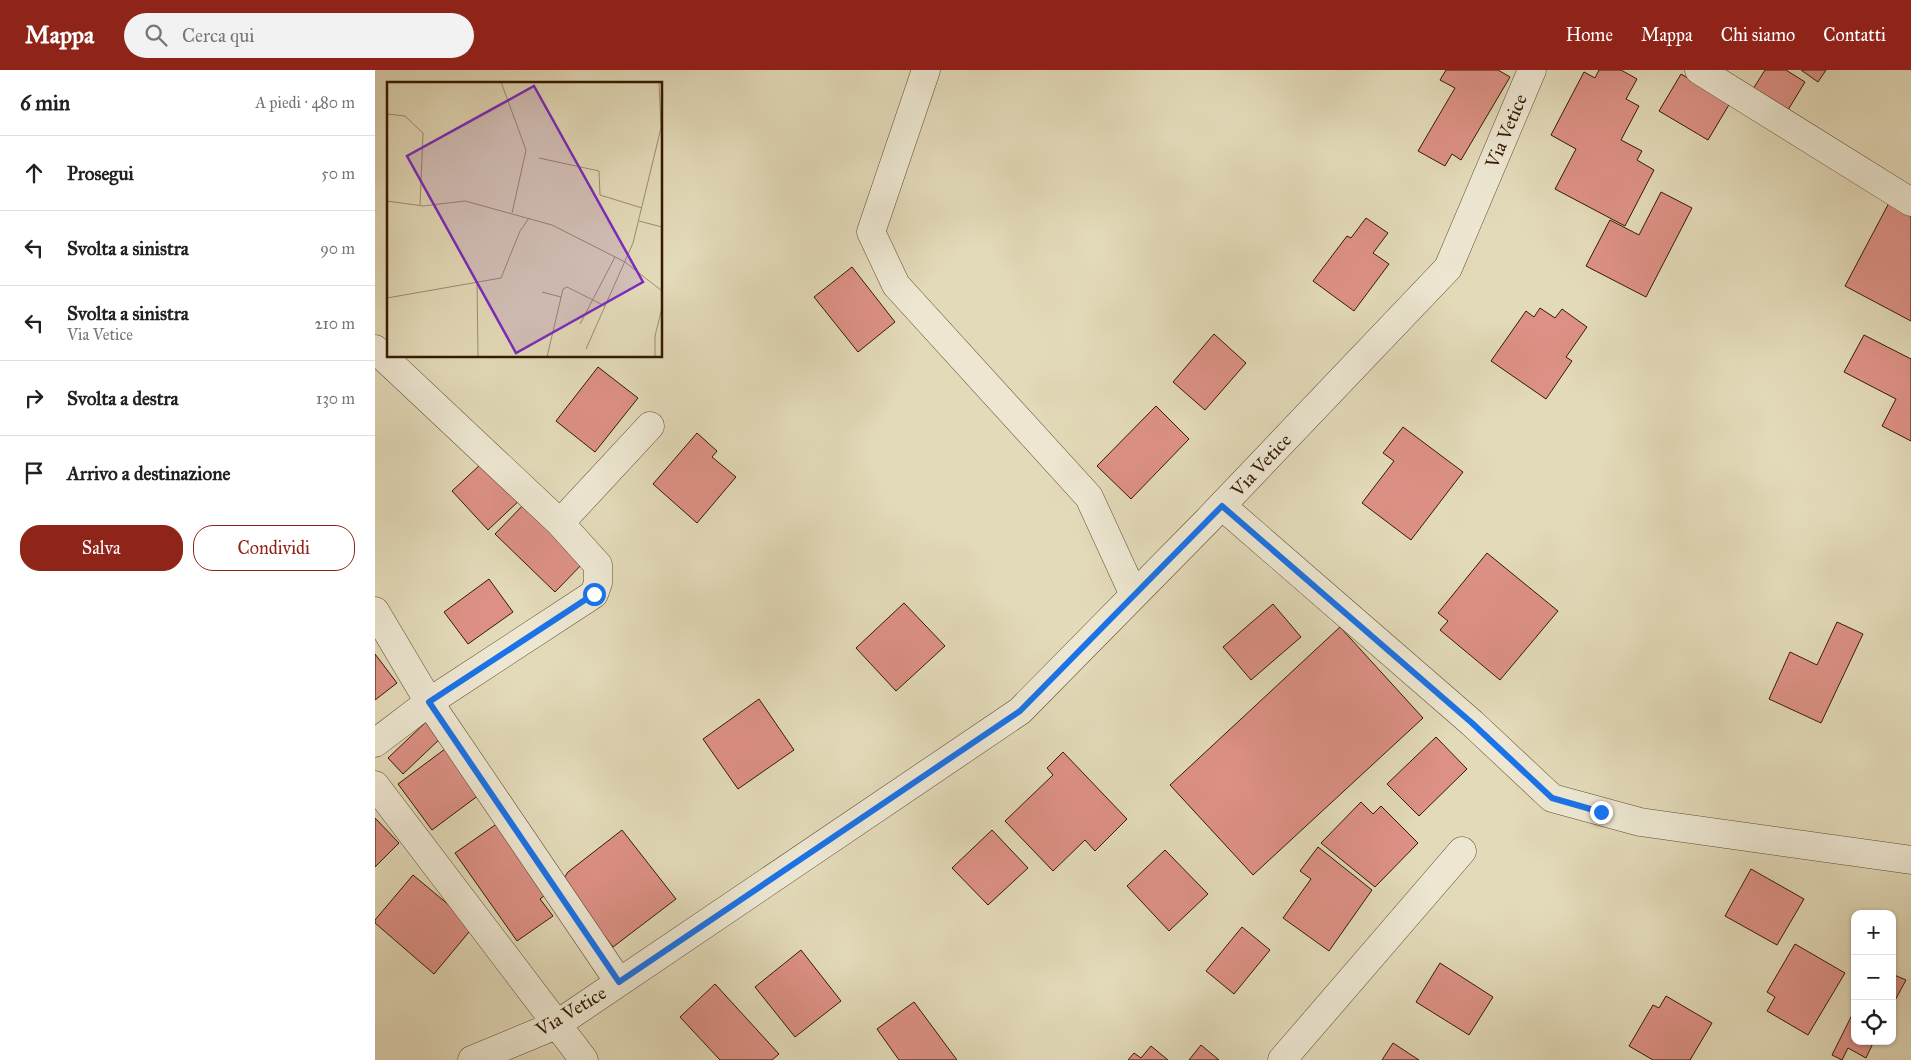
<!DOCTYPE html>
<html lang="it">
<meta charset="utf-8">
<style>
:root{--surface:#fff;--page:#f2f2f2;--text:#202124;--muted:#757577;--line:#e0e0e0;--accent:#8f2418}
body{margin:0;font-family:"IM FELL Great Primer",serif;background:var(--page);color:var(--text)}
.controls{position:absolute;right:15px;bottom:15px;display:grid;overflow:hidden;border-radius:10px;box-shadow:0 1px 4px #0004}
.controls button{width:45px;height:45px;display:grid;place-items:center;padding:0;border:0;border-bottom:1px solid var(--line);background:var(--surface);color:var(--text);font:25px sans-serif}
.stop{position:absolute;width:15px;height:15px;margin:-11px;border:4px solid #1a73e8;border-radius:50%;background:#fff}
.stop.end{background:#1a73e8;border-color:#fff;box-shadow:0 1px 5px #0008}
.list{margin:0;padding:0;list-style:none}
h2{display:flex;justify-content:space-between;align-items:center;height:65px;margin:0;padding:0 20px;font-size:21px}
h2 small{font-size:16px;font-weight:400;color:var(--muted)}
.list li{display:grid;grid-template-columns:32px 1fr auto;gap:15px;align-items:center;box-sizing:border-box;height:75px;padding:0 20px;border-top:1px solid var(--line)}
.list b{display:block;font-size:19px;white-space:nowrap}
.list p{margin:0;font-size:16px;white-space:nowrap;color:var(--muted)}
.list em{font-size:16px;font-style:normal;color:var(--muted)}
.actions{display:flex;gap:10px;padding:15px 20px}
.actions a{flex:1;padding:11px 0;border:1px solid var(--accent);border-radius:20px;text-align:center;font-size:18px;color:var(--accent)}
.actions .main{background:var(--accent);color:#fff}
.icon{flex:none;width:28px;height:28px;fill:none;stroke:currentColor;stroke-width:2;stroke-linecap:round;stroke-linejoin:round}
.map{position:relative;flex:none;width:1536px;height:990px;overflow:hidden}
header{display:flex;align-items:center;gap:30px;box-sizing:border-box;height:70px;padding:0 25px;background:var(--accent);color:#fff}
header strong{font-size:24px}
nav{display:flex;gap:28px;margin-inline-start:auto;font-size:18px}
.search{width:350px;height:45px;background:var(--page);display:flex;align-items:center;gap:12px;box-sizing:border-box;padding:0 18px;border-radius:28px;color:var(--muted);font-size:19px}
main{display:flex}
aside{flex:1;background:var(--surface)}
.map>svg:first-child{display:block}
.building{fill:#dd9186;stroke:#341a00}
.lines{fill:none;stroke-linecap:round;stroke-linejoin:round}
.minor-casing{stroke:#604a2e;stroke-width:29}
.minor{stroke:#ede7d2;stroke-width:28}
.route{stroke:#1a73e8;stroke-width:6}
.labels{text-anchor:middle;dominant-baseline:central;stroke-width:4.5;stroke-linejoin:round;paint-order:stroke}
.street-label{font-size:19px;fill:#341a00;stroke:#ede7d2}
.inset-road{fill:none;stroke:#9d8d6f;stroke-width:1}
.view{fill:#7b2cbf;fill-opacity:0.15;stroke:#7b2cbf;stroke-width:2.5}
.inset-edge{fill:none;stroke:#341a00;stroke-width:2.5}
</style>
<header>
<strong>Mappa</strong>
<div class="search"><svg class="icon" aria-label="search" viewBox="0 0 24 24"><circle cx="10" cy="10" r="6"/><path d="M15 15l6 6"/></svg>Cerca qui</div>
<nav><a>Home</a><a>Mappa</a><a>Chi siamo</a><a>Contatti</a></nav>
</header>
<main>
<aside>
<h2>6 min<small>A piedi · 480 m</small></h2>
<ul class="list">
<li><svg class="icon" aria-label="ahead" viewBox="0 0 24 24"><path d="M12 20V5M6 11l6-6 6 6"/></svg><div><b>Prosegui</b></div><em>50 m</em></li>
<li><svg class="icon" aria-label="left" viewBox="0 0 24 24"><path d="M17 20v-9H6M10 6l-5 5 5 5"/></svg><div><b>Svolta a sinistra</b></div><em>90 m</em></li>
<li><svg class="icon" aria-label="left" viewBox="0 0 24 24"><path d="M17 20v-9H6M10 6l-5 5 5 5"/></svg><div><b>Svolta a sinistra</b><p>Via Vetice</p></div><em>210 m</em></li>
<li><svg class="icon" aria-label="right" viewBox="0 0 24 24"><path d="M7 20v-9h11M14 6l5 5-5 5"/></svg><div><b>Svolta a destra</b></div><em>130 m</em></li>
<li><svg class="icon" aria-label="arrive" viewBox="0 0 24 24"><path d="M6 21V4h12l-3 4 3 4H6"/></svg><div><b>Arrivo a destinazione</b></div></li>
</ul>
<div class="actions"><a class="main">Salva</a><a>Condividi</a></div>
</aside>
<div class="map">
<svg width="1536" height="990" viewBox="0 0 1536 990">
<rect width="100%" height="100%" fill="#e3dab9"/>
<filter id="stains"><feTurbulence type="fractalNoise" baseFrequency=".004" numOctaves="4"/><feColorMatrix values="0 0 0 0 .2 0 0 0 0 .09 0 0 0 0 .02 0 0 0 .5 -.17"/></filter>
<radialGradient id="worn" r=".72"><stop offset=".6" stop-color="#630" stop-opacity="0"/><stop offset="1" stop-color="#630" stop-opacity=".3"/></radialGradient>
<path class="building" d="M1071,0h52l12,7 -49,83 -9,-6 -7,12 -27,-15 37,-63 -15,-8z
M1224,0h22l16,9 -11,20 13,7 -18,34 21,11 -5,9 17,10 -29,56 -70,-37 21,-40 -25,-14 33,-63 11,6z
M1390,0h21l19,12 -17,28 -35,-21z
M1426,0h25l-8,12z
M1306,4l49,29 -22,37 -49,-29z
M1286,122l31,16 -46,89 -60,-31 24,-46 29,15z
M1515,131l21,12v108l-66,-35z
M991,148l22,15 -15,20 16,11 -35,47 -41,-30 34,-45 4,2z
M477,197l43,55 -37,30 -44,-55z
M1165,238l15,10 7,-9 25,18 -21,30 6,4 -26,38 -55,-38 35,-50 8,6z
M839,264l32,29 -41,47 -32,-28z
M1489,265l47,24v82l-29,-15 14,-27 -52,-27z
M223,297l40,31 -43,54 -39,-31z
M781,336l33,33 -58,60 -34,-33z
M1028,357l60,45 -52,68 -49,-37 32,-42 -11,-8z
M322,363l20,18 -5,6 24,20 -39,46 -44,-39z
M106,394l42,33 -35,33 -36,-39z
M152,431l60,58 -32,33 -60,-58z
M1112,483l71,58 -58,69 -60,-50 8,-9 -10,-8z
M114,509l24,33 -45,32 -24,-32z
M529,533l41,43 -49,45 -40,-43z
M898,534l28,33 -50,43 -28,-33z
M1462,552l26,12 -42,89 -52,-24 21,-47 27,13z
M965,557l83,91 -170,157 -83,-90z
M0,584l22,29 -22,17z
M384,629l35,51 -56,39 -35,-50z
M52,651l15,16 -39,37 -15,-16z
M1061,667l31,32 -48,47 -32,-32z
M74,676l34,46 -51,38 -34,-46z
M688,682l64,67 -32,32 -10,-11 -32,31 -48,-50 48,-46 -6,-7z
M986,732l12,12 8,-8 37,37 -43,44 -54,-44z
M0,748l24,25 -24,24z
M123,753l50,70 -8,6 13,17 -36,25 -62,-88z
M247,760l54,69 -63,48 -51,-66 6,-9z
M617,760l36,38 -40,37 -36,-37z
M943,777l54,43 -43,61 -46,-33 28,-39 -11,-8z
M790,780l43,44 -39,37 -42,-45z
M1376,799l53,30 -27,46 -52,-29z
M38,805l61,51 -40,48 -59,-51v-3z
M867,857l28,23 -36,44 -28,-23z
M1420,874l50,29 -37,62 -41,-24 8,-14 -8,-5z
M426,880l40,51 -46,36 -40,-50z
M1065,893l53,34 -24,38 -53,-33z
M1517,904l14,6 -14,26z
M340,914l64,70 -7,6h-52l-40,-43z
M1291,926l46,27 -22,37h-37l-24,-14 24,-41 6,3z
M539,932l43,58h-58l-22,-31z
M1477,945l3,2v24h19l-8,17 -18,-10 -6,12 -10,-5z
M1018,973l26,17h-37z
M826,975l18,15h-30z
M776,976l17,14h-40l6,-7 7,5z"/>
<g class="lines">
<g class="minor-casing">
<path id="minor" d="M551,0l-55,162 25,53 193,212 45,98
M1324,0l212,132
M0,279l185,174 38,42v18l-4,11 -165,108 -54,41
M847,436l250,217 80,75 88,24 271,38
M185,453l90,-97
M0,541l54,91 190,280
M0,715l209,275
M97,990l84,-35 464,-314 186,-189 242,-254 84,-198
M907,990l180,-209"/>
</g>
<use href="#minor" class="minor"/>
</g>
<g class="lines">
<path class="route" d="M219,524l-165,108 190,280 401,-271 202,-205 250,217 80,75 49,14"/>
</g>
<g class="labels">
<g class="street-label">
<text transform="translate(1131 61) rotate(-67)">Via Vetice</text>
<text transform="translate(886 395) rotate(-47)">Via Vetice</text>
<text transform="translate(196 941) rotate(-31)">Via Vetice</text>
</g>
</g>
<g transform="translate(12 12)">
<rect width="275" height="275" fill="#e3dab9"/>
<path class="inset-road" d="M114,0l25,68 -14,63M0,32l18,2 18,17 -3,72M152,76l60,13 1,24 42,13M0,119l36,5 42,-5 87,24 73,37 37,29M252,139l23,6M90,200l1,75M155,210l19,5M0,216l114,-20 19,-47 9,-13M193,242l35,-67M199,267l47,-106 28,-115 -2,-46M160,275l16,-68 4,-2 38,19M268,275v-21l7,-28"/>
<path class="view" d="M147,4l109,196 -127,71 -109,-197z"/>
<rect width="275" height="275" class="inset-edge"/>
</g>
<rect width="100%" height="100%" filter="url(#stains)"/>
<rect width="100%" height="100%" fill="url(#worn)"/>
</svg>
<div class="controls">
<button>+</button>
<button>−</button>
<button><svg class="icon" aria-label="locate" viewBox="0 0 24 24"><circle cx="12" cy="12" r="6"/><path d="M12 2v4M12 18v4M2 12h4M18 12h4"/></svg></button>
</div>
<div class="stop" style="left:219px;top:524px"></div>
<div class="stop end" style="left:1226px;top:742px"></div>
</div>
</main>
